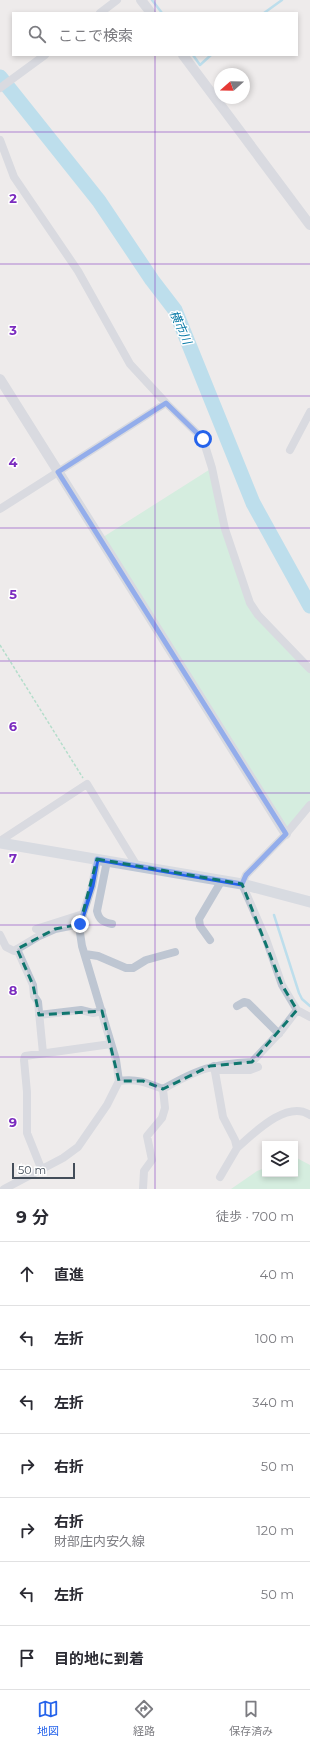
<!DOCTYPE html>
<html lang="ja">
<meta charset="utf-8">
<style>
:root{--surface:#fff;--page:#f2f2f3;--text:#2b2b33;--muted:#7c7c81;--line:#e1e1e2;--accent:#2563eb}
body{margin:0;font-family:Montserrat,"Noto Sans JP",sans-serif;background:var(--page);color:var(--text)}
.controls{position:absolute;right:12px;bottom:12px;display:grid;overflow:hidden;border-radius:0px;box-shadow:0 2px 6px #0003}
.controls button{width:36px;height:36px;display:grid;place-items:center;padding:0;border:0;border-bottom:1px solid var(--line);background:var(--surface);color:var(--text);font:20px sans-serif}
.compass{position:absolute;left:214px;top:68px;width:36px;height:36px;border-radius:50%;background:var(--surface);box-shadow:0 2px 6px #0003;rotate:250deg}
.scale{position:absolute;left:12px;bottom:10px;width:63px;box-sizing:border-box;padding-left:4px;border:2px solid #434d59;border-top:0;font-size:11px;line-height:14px;white-space:nowrap;color:#434d59;-webkit-text-stroke:3px #fff;paint-order:stroke}
.stop{position:absolute;width:12px;height:12px;margin:-9px;border:3px solid #2563eb;border-radius:50%;background:#fff}
.stop.end{background:#2563eb;border-color:#fff;box-shadow:0 1px 4px #0008}
.list{margin:0;padding:0;list-style:none}
h2{display:flex;justify-content:space-between;align-items:center;height:52px;margin:0;padding:0 16px;font-size:17px}
h2 small{font-size:13px;font-weight:400;color:var(--muted)}
.list li{display:grid;grid-template-columns:26px 1fr auto;gap:12px;align-items:center;box-sizing:border-box;height:64px;padding:0 16px;border-top:1px solid var(--line)}
.list b{display:block;font-size:15px;white-space:nowrap}
.list p{margin:0;font-size:13px;white-space:nowrap;color:var(--muted)}
.list em{font-size:13px;font-style:normal;color:var(--muted)}
.icon{flex:none;width:22px;height:22px;fill:none;stroke:currentColor;stroke-width:2;stroke-linecap:round;stroke-linejoin:round}
.map{position:relative;flex:none;width:310px;height:1189px;overflow:hidden}
.search{position:absolute;background:var(--surface);box-shadow:0 2px 6px #0003;left:12px;right:12px;top:12px;height:44px;display:flex;align-items:center;gap:10px;box-sizing:border-box;padding:0 14px;border-radius:0px;color:var(--muted);font-size:15px}
.sheet{height:500px;background:var(--surface)}
nav{display:flex;justify-content:space-around;align-items:center;box-sizing:border-box;height:56px;border-top:1px solid var(--line);background:var(--surface);font-size:11px;color:var(--muted)}
nav a{display:grid;justify-items:center;gap:2px}
nav .on{color:var(--accent)}
.map>svg:first-child{display:block}
.green{fill:#b6efd0}
.lines{fill:none;stroke-linecap:round;stroke-linejoin:round}
.stream{stroke:#82cfed;stroke-width:2.5}
.river{stroke:#82cfed;stroke-width:15}
.path{stroke:#6ecda5;stroke-width:1.5;stroke-dasharray:3 2;stroke-linecap:butt}
.minor{stroke:#bec6d2;stroke-width:8}
.tertiary{stroke:#bec6d2;stroke-width:10}
.secondary{stroke:#bdc7d6;stroke-width:11}
.route{stroke:#2563eb;stroke-width:5}
.marked{fill:none;stroke:#0f766e;stroke-width:3;stroke-dasharray:8 5;stroke-linejoin:round}
.grid{fill:none;stroke:#7b2cbf;stroke-width:1;stroke-opacity:0.55}
.labels{text-anchor:middle;dominant-baseline:central;stroke-width:3;stroke-linejoin:round;paint-order:stroke}
.water-label{font-size:12px;font-style:italic;fill:#087aa7;stroke:#fff}
.grid-label{font-size:13px;text-anchor:middle;font-weight:bold;fill:#7b2cbf;stroke:#fff;stroke-width:3;stroke-linejoin:round;paint-order:stroke}
</style>
<div class="map">
<svg width="310" height="1189" viewBox="0 0 310 1189">
<rect width="100%" height="100%" fill="#eeebeb"/>
<path class="green" d="M212,468l13,61 25,74 60,66v136l-24,29 -186,-295z
M295,1157l15,8v24h-79l26,-18 8,-3v6h30z"/>
<g class="lines">
<path class="stream" d="M152,0l10,13
M264,13l18,-13
M193,55l7,10 11,-10
M274,915l25,78 3,6 8,7"/>
<path class="river" d="M0,77l99,124 53,79 23,30 78,193 57,103"/>
<path class="path" d="M0,645l83,133"/>
<path class="minor" d="M100,13l17,-13
M0,88l45,-33
M0,140l14,37 64,94 52,93 36,39 37,36 9,29 13,61 25,74 8,12 52,54
M290,450l20,-38
M0,509l166,-106
M310,805l-24,29 -40,41 -4,9 24,55 16,46 15,25 13,7
M0,841l87,-57 50,82
M107,861l-10,50c2,9 6,11 15,13
M36,929l47,-15
M0,935l6,12 8,4 25,-15 16,-7 25,-5
M210,940l-10,-14 -1,-7 23,-39
M17,949l16,36 1,11 4,6 5,51
M85,954l13,2 28,12h7l13,-8 29,-8
M237,1006l7,-4 4,1 31,31
M39,1015l42,-5 12,3 9,-2
M214,1066l9,51 12,23 2,8 -17,29
M215,1070h35l8,-3
M119,1081c17,-3 29,2 44,8 35,-20 49,-25 89,-27l29,-31 16,-21
M237,1148c16,-14 50,-49 73,-33
M41,1168l-14,-35v-41l-3,-32 1,-4 86,-12
M4,1189l59,-31 15,-11 29,-42 12,-24 -3,-21 -34,-114 -3,-20 13,-40 5,-27
M143,1189l1,-18 8,-11 -5,-24 15,-18 3,-10 -2,-19"/>
<path class="tertiary" d="M141,0l10,13
M183,55l127,170
M0,379l286,455"/>
<path class="secondary" d="M0,843l242,41 68,18"/>
</g>
<g class="lines">
<path class="route" d="M80,924l12,-38 5,-27 145,25 4,-9 40,-41 -228,-362 108,-69 37,36"/>
</g>
<path d="M0 0H310V1189H0ZM97,859l145,25 40,101 15,25 -45,52 -42,4 -47,23 -20,-8h-24l-17,-70 -63,4 -6,-30 -16,-36 38,-20 25,-5z" fill="#eeebeb" fill-opacity=".55" fill-rule="evenodd"/>
<path class="marked" d="M97,859l145,25 40,101 15,25 -45,52 -42,4 -47,23 -20,-8h-24l-17,-70 -63,4 -6,-30 -16,-36 38,-20 25,-5z"/>
<path class="grid" d="M155,0v13M155,55v1134M0,132h310M0,264h310M0,396h310M0,528h310M0,661h310M0,793h310M0,925h310M0,1057h310"/>
<g class="labels">
<g class="water-label">
<text transform="translate(181 327) rotate(66)">横市川</text>
</g>
</g>
<g class="grid-label">
<text x="13" y="203">2</text>
<text x="13" y="335">3</text>
<text x="13" y="467">4</text>
<text x="13" y="599">5</text>
<text x="13" y="731">6</text>
<text x="13" y="863">7</text>
<text x="13" y="995">8</text>
<text x="13" y="1127">9</text>
</g>
</svg>
<div class="controls">
<button><svg class="icon" aria-label="layers" viewBox="0 0 24 24"><path d="M12 4l9 5-9 5-9-5zM3 14l9 5 9-5"/></svg></button>
</div>
<svg class="compass" viewBox="-18 -18 36 36"><path d="M0-13l5 13h-10z" fill="#e53935"/><path d="M0 13l5-13h-10z" fill="#7c7c81"/></svg>
<div class="scale">50 m</div>
<div class="stop" style="left:203px;top:439px"></div>
<div class="stop end" style="left:80px;top:924px"></div>
<div class="search"><svg class="icon" aria-label="search" viewBox="0 0 24 24"><circle cx="10" cy="10" r="6"/><path d="M15 15l6 6"/></svg>ここで検索</div>
</div>
<section class="sheet">
<h2>9 分<small>徒歩 · 700 m</small></h2>
<ul class="list">
<li><svg class="icon" aria-label="ahead" viewBox="0 0 24 24"><path d="M12 20V5M6 11l6-6 6 6"/></svg><div><b>直進</b></div><em>40 m</em></li>
<li><svg class="icon" aria-label="left" viewBox="0 0 24 24"><path d="M17 20v-9H6M10 6l-5 5 5 5"/></svg><div><b>左折</b></div><em>100 m</em></li>
<li><svg class="icon" aria-label="left" viewBox="0 0 24 24"><path d="M17 20v-9H6M10 6l-5 5 5 5"/></svg><div><b>左折</b></div><em>340 m</em></li>
<li><svg class="icon" aria-label="right" viewBox="0 0 24 24"><path d="M7 20v-9h11M14 6l5 5-5 5"/></svg><div><b>右折</b></div><em>50 m</em></li>
<li><svg class="icon" aria-label="right" viewBox="0 0 24 24"><path d="M7 20v-9h11M14 6l5 5-5 5"/></svg><div><b>右折</b><p>財部庄内安久線</p></div><em>120 m</em></li>
<li><svg class="icon" aria-label="left" viewBox="0 0 24 24"><path d="M17 20v-9H6M10 6l-5 5 5 5"/></svg><div><b>左折</b></div><em>50 m</em></li>
<li><svg class="icon" aria-label="arrive" viewBox="0 0 24 24"><path d="M6 21V4h12l-3 4 3 4H6"/></svg><div><b>目的地に到着</b></div></li>
</ul>
</section>
<nav>
<a class="on"><svg class="icon" aria-label="map" viewBox="0 0 24 24"><path d="M3 6l6-2 6 2 6-2v14l-6 2-6-2-6 2zM9 4v14M15 6v14"/></svg>地図</a>
<a><svg class="icon" aria-label="directions" viewBox="0 0 24 24"><path d="M12 3l9 9-9 9-9-9zM9 14v-3h6M13 9l2 2-2 2"/></svg>経路</a>
<a><svg class="icon" aria-label="saved" viewBox="0 0 24 24"><path d="M7 4h10v16l-5-4-5 4z"/></svg>保存済み</a>
</nav>
